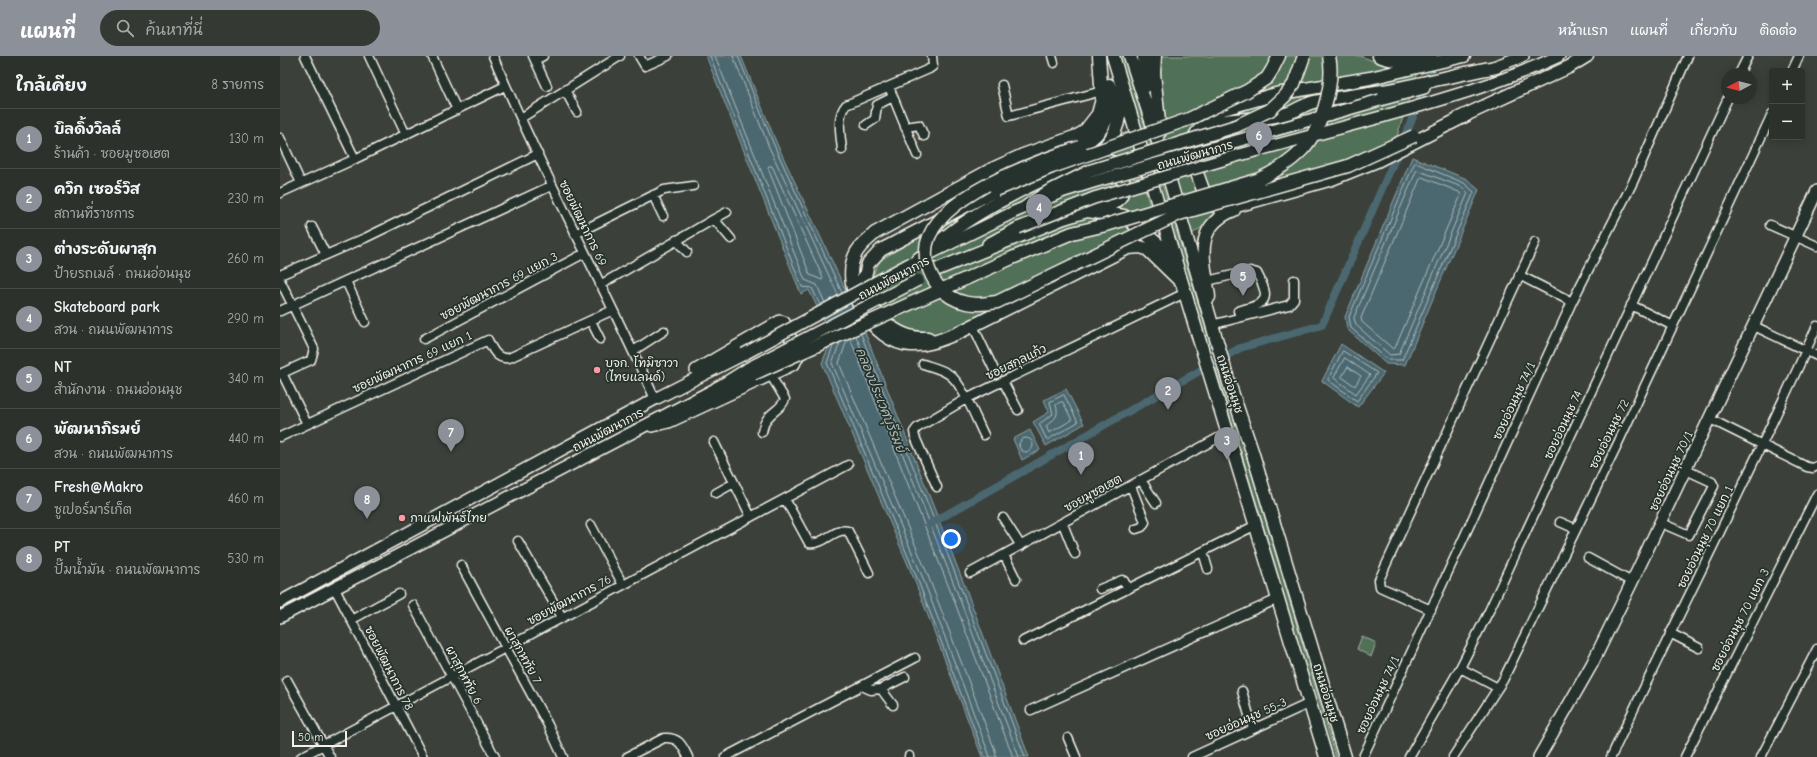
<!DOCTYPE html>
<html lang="th">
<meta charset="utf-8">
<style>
:root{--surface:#2c312c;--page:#343934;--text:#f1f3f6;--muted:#a6a9a9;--line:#484c48;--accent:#8c9099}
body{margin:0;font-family:"Comic Neue","Playpen Sans Thai",sans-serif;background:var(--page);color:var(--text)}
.controls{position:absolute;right:12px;top:12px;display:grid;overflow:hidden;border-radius:4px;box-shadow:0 2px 10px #0003}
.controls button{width:36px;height:36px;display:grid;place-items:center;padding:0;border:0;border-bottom:1px solid var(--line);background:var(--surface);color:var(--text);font:20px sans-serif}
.compass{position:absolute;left:1441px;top:12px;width:36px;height:36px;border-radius:50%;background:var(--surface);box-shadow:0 2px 10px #0003;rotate:263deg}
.scale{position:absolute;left:12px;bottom:10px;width:55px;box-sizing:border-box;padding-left:4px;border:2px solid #f4f1e8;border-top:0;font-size:11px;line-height:14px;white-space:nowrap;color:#f4f1e8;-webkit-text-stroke:3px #26332d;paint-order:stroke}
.you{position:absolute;left:671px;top:483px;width:14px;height:14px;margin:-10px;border:3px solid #fff;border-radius:50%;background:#1a73e8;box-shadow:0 0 0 6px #1a73e833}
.badge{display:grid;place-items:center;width:26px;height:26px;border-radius:50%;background:var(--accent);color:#fff;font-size:13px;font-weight:700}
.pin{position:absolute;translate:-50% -33px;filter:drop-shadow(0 1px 2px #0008)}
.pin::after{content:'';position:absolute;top:21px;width:14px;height:12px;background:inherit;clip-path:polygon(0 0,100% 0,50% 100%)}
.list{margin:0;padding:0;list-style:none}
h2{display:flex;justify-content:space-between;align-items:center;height:52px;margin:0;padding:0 16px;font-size:17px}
h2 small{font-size:13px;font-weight:400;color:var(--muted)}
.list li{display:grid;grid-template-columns:26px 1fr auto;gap:12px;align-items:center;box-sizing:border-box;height:60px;padding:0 16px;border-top:1px solid var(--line)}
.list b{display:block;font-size:15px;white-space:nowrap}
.list p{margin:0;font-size:13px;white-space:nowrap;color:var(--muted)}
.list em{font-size:13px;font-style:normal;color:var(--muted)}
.icon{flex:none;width:22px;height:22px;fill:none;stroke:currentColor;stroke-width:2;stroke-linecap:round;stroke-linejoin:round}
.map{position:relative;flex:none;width:1537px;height:701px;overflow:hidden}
header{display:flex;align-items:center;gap:24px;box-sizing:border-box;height:56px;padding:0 20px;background:var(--accent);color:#fff}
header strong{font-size:19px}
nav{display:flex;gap:22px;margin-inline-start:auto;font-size:14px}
.search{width:280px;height:36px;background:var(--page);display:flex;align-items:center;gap:10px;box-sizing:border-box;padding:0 14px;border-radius:22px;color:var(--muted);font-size:15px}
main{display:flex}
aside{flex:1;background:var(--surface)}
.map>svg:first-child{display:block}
.green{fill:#517058;stroke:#a2b0a0}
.water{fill:#4b6871;stroke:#8f9fa1}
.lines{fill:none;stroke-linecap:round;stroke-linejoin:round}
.shore{stroke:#b0bab8;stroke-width:1}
.canal{stroke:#4b6871;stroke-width:8}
.street-casing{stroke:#f4f1e8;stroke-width:11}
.secondary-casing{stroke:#f4f1e8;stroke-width:14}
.primary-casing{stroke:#f4f1e8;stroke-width:15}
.street{stroke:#26332d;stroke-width:8}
.secondary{stroke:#26332d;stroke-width:11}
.primary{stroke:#26332d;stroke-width:12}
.secondary-bridge-casing{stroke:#f4f1e8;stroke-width:14;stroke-linecap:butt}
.primary-bridge-casing{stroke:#f4f1e8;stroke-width:15;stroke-linecap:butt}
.secondary-bridge{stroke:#26332d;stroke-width:11}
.primary-bridge{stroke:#26332d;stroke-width:12}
.poi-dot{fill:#ff9aa2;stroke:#26332d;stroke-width:1.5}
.labels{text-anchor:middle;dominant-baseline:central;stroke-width:3.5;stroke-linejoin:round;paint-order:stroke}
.street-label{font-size:12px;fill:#f4f1e8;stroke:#26332d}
.poi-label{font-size:12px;fill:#f4f1e8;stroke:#26332d;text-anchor:start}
.water-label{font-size:13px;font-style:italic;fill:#b0bab8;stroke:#26332d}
</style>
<header>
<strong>แผนที่</strong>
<div class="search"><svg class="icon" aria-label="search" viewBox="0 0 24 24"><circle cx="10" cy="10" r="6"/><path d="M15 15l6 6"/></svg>ค้นหาที่นี่</div>
<nav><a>หน้าแรก</a><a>แผนที่</a><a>เกี่ยวกับ</a><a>ติดต่อ</a></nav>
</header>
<main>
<aside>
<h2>ใกล้เคียง<small>8 รายการ</small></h2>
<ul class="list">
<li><span class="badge">1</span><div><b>บิลดิ้งวิลล์</b><p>ร้านค้า · ซอยมูซอเฮต</p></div><em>130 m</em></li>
<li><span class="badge">2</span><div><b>ควิก เซอร์วิส</b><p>สถานที่ราชการ</p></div><em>230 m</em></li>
<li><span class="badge">3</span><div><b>ต่างระดับผาสุก</b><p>ป้ายรถเมล์ · ถนนอ่อนนุช</p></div><em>260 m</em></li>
<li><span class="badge">4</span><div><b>Skateboard park</b><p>สวน · ถนนพัฒนาการ</p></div><em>290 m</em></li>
<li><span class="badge">5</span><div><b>NT</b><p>สำนักงาน · ถนนอ่อนนุช</p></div><em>340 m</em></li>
<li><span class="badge">6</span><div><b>พัฒนาภิรมย์</b><p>สวน · ถนนพัฒนาการ</p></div><em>440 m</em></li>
<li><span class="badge">7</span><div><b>Fresh@Makro</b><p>ซูเปอร์มาร์เก็ต</p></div><em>460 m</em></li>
<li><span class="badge">8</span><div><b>PT</b><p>ปั๊มน้ำมัน · ถนนพัฒนาการ</p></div><em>530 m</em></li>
</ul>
</aside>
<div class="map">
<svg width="1537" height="701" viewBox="0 0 1537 701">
<rect width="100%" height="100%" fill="#3b413a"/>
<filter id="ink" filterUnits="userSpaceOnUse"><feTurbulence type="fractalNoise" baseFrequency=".025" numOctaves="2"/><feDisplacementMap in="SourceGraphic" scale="8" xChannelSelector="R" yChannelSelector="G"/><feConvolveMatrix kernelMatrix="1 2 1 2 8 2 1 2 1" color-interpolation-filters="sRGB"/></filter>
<g filter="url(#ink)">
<path class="green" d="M839,0h5l8,28 79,262 -3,1z
M851,0h229l24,9 34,5 -21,66 -15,8 -52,22 -62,17 -82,55z
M849,75l25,91 -23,10 -182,100c-9,0 -22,3 -31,0 -33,-9 -61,-41 -36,-73l63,-37 51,-32z
M938,312l23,70 95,319h-3l-117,-388z
M1082,580l14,7 -5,14 -14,-8z"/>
<path class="water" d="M426,0h35l36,88 85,181 104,264 63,168h-47l-68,-178 -92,-216 10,-25 -23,-48 -8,4z
M1132,101l55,22 12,11 -74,175 -19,-1 -39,-35 -2,-12z
M1061,288l43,29 -26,34 -36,-26z
M786,333l18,35 -38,22 -13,-24 16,-10 -5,-12z
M750,374l10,20 -18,10 -9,-21z"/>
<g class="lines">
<path class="shore" d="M430,0l92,231 10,1 8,17
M435,0l90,224 12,5 8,18
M453,0l36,91 69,148
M458,0l36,89 68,148
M1136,107l48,20 10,9 -72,168h-14l-37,-32 -2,-11 65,-153z
M489,110h3l51,112 -1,2 -12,-5 -42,-107z
M1137,114l45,17 6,6 -69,161 -9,1 -34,-30 -2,-7z
M1142,121l37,15 2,3 -66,153 -2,1 -31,-27 -1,-4 59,-139z
M581,278l101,257 63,166
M576,280l101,256 62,165
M570,282l102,257 61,162
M567,284l-8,23 88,210 68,177 1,7
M560,287l-8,20 90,213 68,181
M553,290l-6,17 90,215 68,179
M1063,295l34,22 -20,28 -29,-21z
M1065,302l25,17 -14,19 -22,-16z
M1068,311l13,9 -6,10 -13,-9z
M784,339l14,27 -31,18 -8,-16 14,-10 -3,-12z
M781,346h2l9,18 -23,13 -3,-7c8,-7 14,-9 10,-21z
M739 389a7 7 0 1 1 14 0a7 7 0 1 1-14 0Z"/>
<path class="canal" d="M650,468l310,-176 82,-23 87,-198 28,-71"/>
<g class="street-casing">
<path id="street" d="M25,0l50,103
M89,0l37,79
M152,0l25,54
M213,0c49,116 110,228 162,343
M253,0l14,30
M359,0l6,10 23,-10
M772,0l2,7
M255,4l8,-4
M1512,15l7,-15
M1459,18l9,-18
M722,29l7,31 93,-25
M609,31l28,68
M285,34l12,22
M241,62l99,-62
M586,69l9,-6 2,-14 16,-8
M625,71l14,-2 5,11
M0,82l21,45
M562,94c-1,-13 -6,-34 4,-45l83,-36 4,-3 -1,-10
M0,137l75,-34 150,-73
M373,139l10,21
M434,163l13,-7
M1490,169l47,21
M32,171l14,28
M295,178l89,-44 29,-4
M396,184l11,12
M0,219l85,-37 173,-84
M1239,219l53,27
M0,224l34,69 -3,11 -31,14
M66,225l19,41
M927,225l43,-10 7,2c15,29 9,30 -19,38
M320,229l114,-66 17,20
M1351,249l42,21
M0,255l271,-125
M311,265l9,18
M931,269l78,-20 5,-6v-19
M693,270l23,48
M1474,270l63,30
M144,283l161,-86
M353,295l31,-20
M643,308c9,3 19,5 27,11 13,10 26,44 34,60
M2,317l25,51
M723,325l15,29
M1430,363l97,48 6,1 4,-2
M482,376c4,-22 19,-20 23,-33l-14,-23
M0,381l208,-97c4,9 9,20 21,18l104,-48
M434,386l37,75
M861,424l15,23
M851,430l14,36 -3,5 -6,2
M657,431l-22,-50 -1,-5 3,-4 49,-29 219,-106
M436,437l18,-10
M505,443l24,44c14,3 26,-16 39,-12l21,42
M723,462l18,28
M1280,466l16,7
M1381,467l28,12 23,-45 2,-4 -2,-4 -26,-12
M783,468l12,30
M311,469l32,60
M238,485l44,76
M923,496l5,17
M724,499l12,24
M1308,502l44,24
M181,509l87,160 15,32
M690,517l257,-140
M55,533l88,168
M820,533l22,-9 2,1 4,8
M133,549l82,152
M1151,554l-51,-23 -1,-7 156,-338
M71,564l48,-26
M1390,577l29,15
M743,585l233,-116
M1180,612l38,20
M7,624l43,77
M582,630l9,4 10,-1 12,16
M601,633l24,-12
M962,635l11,38
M751,654l247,-111
M788,682l8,19
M629,700v1
M21,701l547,-292
M347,701l37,-19c15,-1 18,7 24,19
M445,701l190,-99
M912,701l118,-54
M1083,701l209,-455 61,-120 55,-126
M1129,701l51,-89 29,-57 239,-513
M1173,701l50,-77 116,-239 153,-327
M1331,701c68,-144 141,-286 206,-431
M1405,701l132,-263
M1481,701l56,-108"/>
</g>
<g class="secondary-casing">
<path id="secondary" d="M1208,13l35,-13
M1100,44l44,-12
M1101,61c60,-17 121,-34 178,-61
M708,188l30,-16
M647,199l87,-43
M372,370l17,-4 125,-58 4,-8 -14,-34 -4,-1 -84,49
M0,546l375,-203 89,-45
M0,561l437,-229 32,-20
M1259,701l53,-93 40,-82 185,-391"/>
</g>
<g class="primary-casing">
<path id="primary" d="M819,0l3,43 -4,15 -14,18 -7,4 -54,19 -31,14 -117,64c-6,6 -14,11 -19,20 -18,34 17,90 55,92 17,1 31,-6 47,-12l170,-85 12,-1 7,2 35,34
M833,0l213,701
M850,0l33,101 67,229 22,65 93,306
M864,0l1,31
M875,0l-1,17 6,59
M1099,0c17,7 34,4 52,1
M992,14l7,-14
M929,57l67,-19 94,-16 94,-22
M1187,59l-90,46 -45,18 -106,30c-14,0 -19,-10 -24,-22 -5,-12 -14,-41 -6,-53 9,-15 47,-14 63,-16 10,-1 20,-2 30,-5 8,-3 16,-9 25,-11 22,-5 46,-7 69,-11 38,-7 75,-17 113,-24
M1179,62l110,-51 18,-11
M800,91c24,-14 35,-35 29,-62
M820,95c19,-17 22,-36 18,-61
M637,204c17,-14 34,-29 53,-41 20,-13 137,-81 151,-50 2,4 2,9 2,15 1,22 -18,23 -36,27
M658,213l126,-51 23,-7 37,5 35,29 14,17
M583,222c2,32 32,62 65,60
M583,228l5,-20 13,-14 115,-60
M929,241c-4,-35 -18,-70 25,-87
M437,332l36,-14"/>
</g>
<use href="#street" class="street"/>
<use href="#secondary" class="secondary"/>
<use href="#primary" class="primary"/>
<g class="secondary-bridge-casing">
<path id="secondary-bridge" d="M734,156l50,-21 29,-9 287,-82
M738,172l76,-30 142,-42 145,-39
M464,298l167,-91
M469,312l169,-88"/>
</g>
<g class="primary-bridge-casing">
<path id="primary-bridge" d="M800,91c-43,15 -168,55 -153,116 2,8 6,17 12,24 16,18 36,19 58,15l182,-88 169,-48 66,-30
M716,134l56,-23 137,-48 58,-28 20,-13 5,-8
M746,151l22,-15 42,-21 146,-45 34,-16 15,-14 9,-12 10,-28
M473,318l259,-116 60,-25 34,-8 151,-45c16,-7 31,-16 44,-29 20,-20 34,-67 28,-95"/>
</g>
<use href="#secondary-bridge" class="secondary-bridge"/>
<use href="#primary-bridge" class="primary-bridge"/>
</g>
</g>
<g class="poi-dot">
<circle cx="317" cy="314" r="4"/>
<circle cx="122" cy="462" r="4"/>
</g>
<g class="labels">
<g class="street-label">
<text transform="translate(915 99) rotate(-16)">ถนนพัฒนาการ</text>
<text transform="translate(303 167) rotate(64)">ซอยพัฒนาการ 69</text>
<text transform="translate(614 222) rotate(-28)">ถนนพัฒนาการ</text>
<text transform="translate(219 230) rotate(-28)">ซอยพัฒนาการ 69 แยก 3</text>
<text transform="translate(132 306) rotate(-25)">ซอยพัฒนาการ 69 แยก 1</text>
<text transform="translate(736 306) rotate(-26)">ซอยสกุลแก้ว</text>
<text transform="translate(950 328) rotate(72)">ถนนอ่อนนุช</text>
<text transform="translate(1234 345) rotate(-65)">ซอยอ่อนนุช 74/1</text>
<text transform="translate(1283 369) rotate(-65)">ซอยอ่อนนุช 74</text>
<text transform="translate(328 374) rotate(-28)">ถนนพัฒนาการ</text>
<text transform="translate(1329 378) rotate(-64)">ซอยอ่อนนุช 72</text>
<text transform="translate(1391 415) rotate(-65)">ซอยอ่อนนุช 70/1</text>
<text transform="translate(813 437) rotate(-29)">ซอยมูซอเฮต</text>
<text transform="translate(1425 481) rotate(-64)">ซอยอ่อนนุช 70 แยก 1</text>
<text transform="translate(289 544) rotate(-28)">ซอยพัฒนาการ 76</text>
<text transform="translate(1460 564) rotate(-63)">ซอยอ่อนนุช 70 แยก 3</text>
<text transform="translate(243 599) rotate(61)">ผาสุกหทัย 7</text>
<text transform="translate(109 612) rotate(63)">ซอยพัฒนาการ 78</text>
<text transform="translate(184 619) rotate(62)">ผาสุกหทัย 6</text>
<text transform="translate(1046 637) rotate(73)">ถนนอ่อนนุช</text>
<text transform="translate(1098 639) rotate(-65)">ซอยอ่อนนุช 74/1</text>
<text transform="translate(966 663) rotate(-24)">ซอยอ่อนนุช 55-3</text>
</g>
<g class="poi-label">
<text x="325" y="307">บจก. โทมิซาวา<tspan x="325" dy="14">(ไทยแลนด์)</tspan></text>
<text x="130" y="462">กาแฟพันธ์ไทย</text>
</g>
<g class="water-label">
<text transform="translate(601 344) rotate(68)">คลองประเวศบุรีรมย์</text>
</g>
</g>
</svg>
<div class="controls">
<button>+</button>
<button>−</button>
</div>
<svg class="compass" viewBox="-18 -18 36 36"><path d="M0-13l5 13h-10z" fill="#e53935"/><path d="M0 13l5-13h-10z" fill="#a6a9a9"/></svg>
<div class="scale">50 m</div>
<div class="you"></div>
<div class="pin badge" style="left:801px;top:419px">1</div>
<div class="pin badge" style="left:888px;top:354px">2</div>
<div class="pin badge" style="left:947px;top:404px">3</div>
<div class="pin badge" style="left:759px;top:171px">4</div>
<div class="pin badge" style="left:963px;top:240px">5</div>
<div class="pin badge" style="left:979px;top:99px">6</div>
<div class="pin badge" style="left:171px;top:396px">7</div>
<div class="pin badge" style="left:87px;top:463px">8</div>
</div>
</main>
